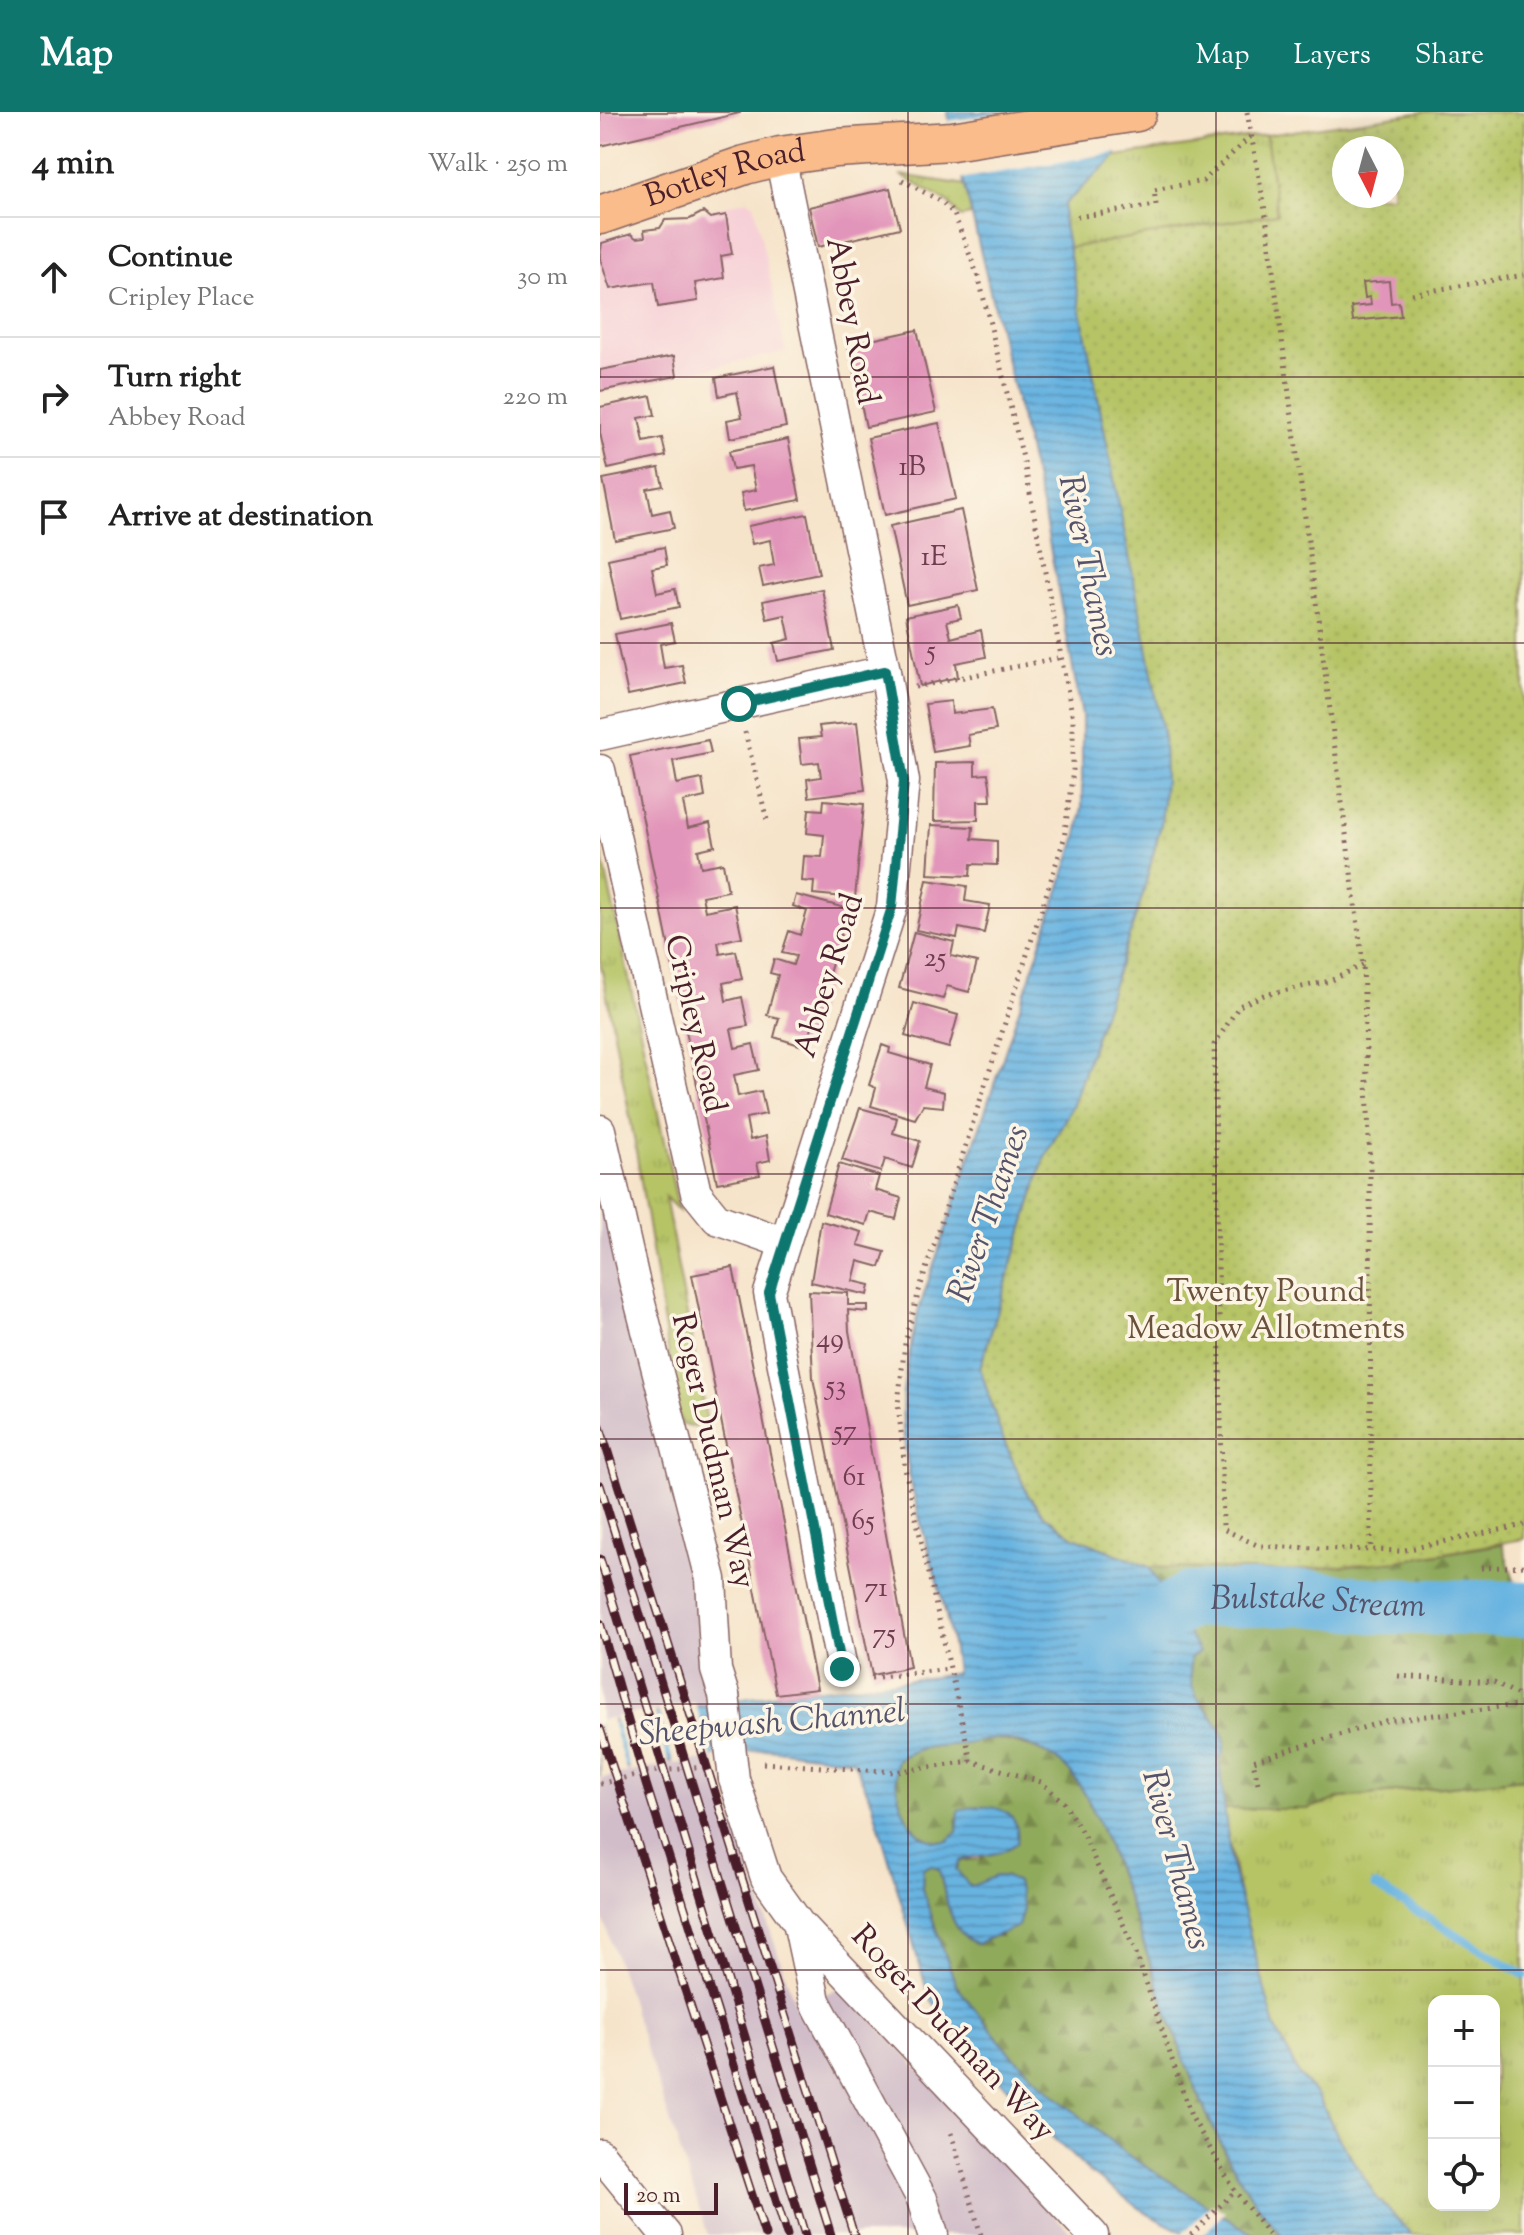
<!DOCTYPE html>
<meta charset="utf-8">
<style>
:root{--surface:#fff;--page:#f2f2f2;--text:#222;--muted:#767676;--line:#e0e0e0;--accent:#0f766e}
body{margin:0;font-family:"Sorts Mill Goudy",serif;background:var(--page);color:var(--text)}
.controls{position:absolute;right:24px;bottom:24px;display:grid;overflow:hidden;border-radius:16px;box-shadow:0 8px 32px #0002}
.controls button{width:72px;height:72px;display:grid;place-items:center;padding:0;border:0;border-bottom:2px solid var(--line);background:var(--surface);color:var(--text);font:40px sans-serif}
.compass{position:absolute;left:732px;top:24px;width:72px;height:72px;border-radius:50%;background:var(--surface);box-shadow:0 8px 32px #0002;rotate:174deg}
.scale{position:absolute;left:24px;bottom:20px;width:94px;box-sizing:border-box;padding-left:8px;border:4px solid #4a1f2b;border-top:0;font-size:22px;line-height:28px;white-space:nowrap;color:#4a1f2b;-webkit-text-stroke:6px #fcf5e5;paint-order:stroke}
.stop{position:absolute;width:24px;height:24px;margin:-18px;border:6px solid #0f766e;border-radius:50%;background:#fff}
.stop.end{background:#0f766e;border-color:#fff;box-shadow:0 2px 8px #0008}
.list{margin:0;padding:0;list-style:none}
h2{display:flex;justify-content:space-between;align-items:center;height:104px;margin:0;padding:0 32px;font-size:34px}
h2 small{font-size:26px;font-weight:400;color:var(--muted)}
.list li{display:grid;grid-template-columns:52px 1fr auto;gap:24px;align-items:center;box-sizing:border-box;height:120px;padding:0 32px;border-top:2px solid var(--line)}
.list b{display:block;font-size:30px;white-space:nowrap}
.list p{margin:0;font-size:26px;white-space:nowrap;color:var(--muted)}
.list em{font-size:26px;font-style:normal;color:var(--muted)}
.icon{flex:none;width:44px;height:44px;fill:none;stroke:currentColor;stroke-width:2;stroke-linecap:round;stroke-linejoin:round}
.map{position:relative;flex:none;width:924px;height:2123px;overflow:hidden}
header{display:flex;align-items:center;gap:48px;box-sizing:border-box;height:112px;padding:0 40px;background:var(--accent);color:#fff}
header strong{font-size:38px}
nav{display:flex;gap:44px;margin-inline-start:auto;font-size:28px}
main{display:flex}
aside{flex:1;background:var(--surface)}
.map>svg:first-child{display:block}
.built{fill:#f6cfd7}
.railway{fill:#d1bdc9}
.grass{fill:url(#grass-tufts);stroke:#807248;stroke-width:2;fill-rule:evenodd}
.forest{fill:url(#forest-firs);stroke:#6d6443;stroke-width:2}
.garden{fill:url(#garden-dots);stroke:#807248;stroke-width:2;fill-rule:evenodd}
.water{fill:url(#water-rules);stroke:#596a86;stroke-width:2}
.pier{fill:#f6e4ca}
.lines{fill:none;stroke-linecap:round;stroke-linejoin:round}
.stream{stroke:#68b4e1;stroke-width:9}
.river{stroke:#68b4e1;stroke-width:56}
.building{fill:#e295ba}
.minor-casing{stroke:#866463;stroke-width:33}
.major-casing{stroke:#866463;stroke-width:41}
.path{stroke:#866463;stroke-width:5;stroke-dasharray:2 6;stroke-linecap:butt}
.minor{stroke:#fff;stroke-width:30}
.major{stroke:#f9bc8a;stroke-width:38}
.rail-casing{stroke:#4a1f2b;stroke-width:9}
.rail{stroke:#fcf5e5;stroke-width:6;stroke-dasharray:18;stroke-linecap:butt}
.minor-bridge-casing{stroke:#866463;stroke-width:33;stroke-linecap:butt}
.minor-bridge{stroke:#fff;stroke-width:30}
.route{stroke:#0f766e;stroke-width:10}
.grid{fill:none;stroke:#4a1f2b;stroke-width:2;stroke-opacity:0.55}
.labels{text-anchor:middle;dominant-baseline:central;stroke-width:7;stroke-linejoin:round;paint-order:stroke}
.number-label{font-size:28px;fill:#703c4f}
.street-label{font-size:32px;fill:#4a1f2b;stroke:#fcf5e5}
.park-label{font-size:32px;fill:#6a513d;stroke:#fcf5e5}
.water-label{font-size:34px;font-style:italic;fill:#54536b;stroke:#fcf5e5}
</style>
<header>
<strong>Map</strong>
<nav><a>Map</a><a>Layers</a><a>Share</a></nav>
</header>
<main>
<aside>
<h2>4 min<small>Walk · 250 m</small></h2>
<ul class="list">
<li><svg class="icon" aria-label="ahead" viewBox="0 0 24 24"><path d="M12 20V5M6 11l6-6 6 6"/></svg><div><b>Continue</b><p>Cripley Place</p></div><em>30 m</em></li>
<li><svg class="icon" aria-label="right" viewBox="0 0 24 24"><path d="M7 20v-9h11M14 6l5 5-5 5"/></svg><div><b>Turn right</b><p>Abbey Road</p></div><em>220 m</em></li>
<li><svg class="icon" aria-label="arrive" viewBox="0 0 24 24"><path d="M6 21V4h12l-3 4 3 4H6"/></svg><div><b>Arrive at destination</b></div></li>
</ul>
</aside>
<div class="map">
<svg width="924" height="2123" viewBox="0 0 924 2123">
<defs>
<pattern id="grass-tufts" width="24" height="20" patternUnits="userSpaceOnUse" patternTransform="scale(2)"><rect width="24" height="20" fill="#b6c466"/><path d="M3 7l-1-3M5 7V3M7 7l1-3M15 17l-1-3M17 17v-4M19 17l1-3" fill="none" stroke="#9ea859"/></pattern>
<pattern id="forest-firs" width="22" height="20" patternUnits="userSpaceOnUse" patternTransform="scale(2)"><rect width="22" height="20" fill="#90aa5b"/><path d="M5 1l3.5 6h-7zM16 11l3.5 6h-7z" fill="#788a4b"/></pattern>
<pattern id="garden-dots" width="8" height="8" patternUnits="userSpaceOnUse" patternTransform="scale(2)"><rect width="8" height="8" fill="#b6c466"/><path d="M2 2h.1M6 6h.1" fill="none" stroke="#9ea859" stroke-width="1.8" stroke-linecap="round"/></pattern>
<pattern id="water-rules" width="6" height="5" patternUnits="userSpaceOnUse" patternTransform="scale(2)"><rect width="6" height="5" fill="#68b4e1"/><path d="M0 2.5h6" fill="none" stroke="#5892b7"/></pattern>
</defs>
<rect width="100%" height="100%" fill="#fcf5e5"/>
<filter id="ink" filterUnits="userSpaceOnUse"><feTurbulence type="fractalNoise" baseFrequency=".0125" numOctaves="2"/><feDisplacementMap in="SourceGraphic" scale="16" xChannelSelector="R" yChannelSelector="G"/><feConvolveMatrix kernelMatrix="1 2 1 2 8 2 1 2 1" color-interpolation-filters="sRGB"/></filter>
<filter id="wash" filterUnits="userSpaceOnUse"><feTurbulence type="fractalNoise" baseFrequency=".006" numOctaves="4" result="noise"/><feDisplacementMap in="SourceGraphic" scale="32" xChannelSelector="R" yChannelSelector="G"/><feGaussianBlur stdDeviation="1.8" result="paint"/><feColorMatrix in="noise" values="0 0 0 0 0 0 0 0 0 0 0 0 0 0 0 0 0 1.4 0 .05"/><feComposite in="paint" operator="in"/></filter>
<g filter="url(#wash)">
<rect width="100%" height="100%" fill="#f6e4ca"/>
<path class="built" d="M147,88l7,4 32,148 -186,39v-154l60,-9 5,-8 25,-1 4,-5z"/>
<path class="railway" d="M0,1069l85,339 30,251 81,235 46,-19 231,248h-365l-108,-326z"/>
<path class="grass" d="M666,23l11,79 -209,34 -5,-28 1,-16 52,-48z
M300,63l66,10 5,30 -10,2 -14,-15z
M0,733l79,366 -14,-14 43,231 -28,-4 -46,-286 -34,-178z
M924,1666v457h-112l-35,-37 -38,-60 -21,-42 -19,-21 -24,-48 -32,-108 -20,-110h84l35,-11zM834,1889h60v204h-60z"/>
<path class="forest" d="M902,1432l22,65v169l-182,20 -35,11h-84l-14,-98 -12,-13 -6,-13 -1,-27 8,-6 -49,-85 135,4 113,-10z
M396,1627c26,4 60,13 76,35 23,31 36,73 50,110 42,109 80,266 160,351h-28l-129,-82 -77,-63 -40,-39 -52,-66 -34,-96 1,-21 8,-3 8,4c7,27 10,64 38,75l15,-8h9l-24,-50h-7l-14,-15 4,-10 22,-2 -25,-39v12l-9,9c-41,7 -55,-49 -52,-80 25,-21 69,-17 100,-22z"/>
<path class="garden" d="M824,0h100v1427l-127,22 -113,10 -135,-4 -75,-30 -30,-22 -16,-20 -27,-61 -21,-66 64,-209 29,-55 69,-207 19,-73 3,-85 -96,-491 209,-34 -11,-79zM744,36h48v48h-48z"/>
<path class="water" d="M347,0h160l9,44 -51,48 -2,16 86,437 15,82 1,40 -4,45 -19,73 -69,207 -29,55 -64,209 21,66 27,61 16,20 30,22 75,30 50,85 -9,6c0,13 0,26 6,37 11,23 42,37 23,66l12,104 44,162 24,48 19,21 21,42 38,60 35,37h-130c-80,-85 -118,-243 -160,-352 -13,-34 -28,-81 -51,-110 -15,-19 -52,-35 -76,-34 -10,0 -20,4 -30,5 -24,2 -50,1 -69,17 -3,31 11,87 52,80l9,-9 2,-22c28,-7 63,-5 58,33 -22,16 -35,9 -57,18l-4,9 14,16c22,-4 21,-18 47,-4l6,27 -5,17c-14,8 -27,10 -41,18 -28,-11 -31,-48 -38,-75l-8,-4 -8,4 -1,20 34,96 52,66 40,39 77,63 129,82h-66l-39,-20 -61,-44 -43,-41 -78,-87 -38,-46 -57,-195 -19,-42 -85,-11 -123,15 -45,11v-51c76,-14 152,-28 229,-36 44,-5 85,-6 127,-15 -9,-92 -58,-182 -53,-277 2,-28 9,-56 15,-84l159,-476 5,-29v-91l-38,-201z"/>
<path class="pier" d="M405,0h106l8,40 -159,27 -11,-58z
M95,1590l17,57 -38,5 -16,-55z
M54,1598l15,55 -39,7 -15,-55z
M11,1606l16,55 -26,5 -1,-58z
M612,2092l13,8 -22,23h-22z"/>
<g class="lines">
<path class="stream" d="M775,1774l149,89"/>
<path class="river" id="s1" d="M508,1537l81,-49 120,-2 69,8 146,3"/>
</g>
<g id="blocks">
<path class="building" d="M0,0h140v1l-140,33z
M290,76l10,40 -82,19 -9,-40z
M103,100l7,6 16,-3 6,39 -11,2 3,22 -29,5 3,18 -40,6 -4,-25 -44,7 -10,-31 2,-15 29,-9 5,4 9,-1 -1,-7 16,-2 5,-8 25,-1z
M789,169l2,22 8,-1 2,14 -48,5 -2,-14 20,-2 -1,-8 -5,1 -2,-15z
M317,218l19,82 -70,15 -18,-82z
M74,244l3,20 -77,15v-21z
M174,254l12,61 -56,11 -3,-18 15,-3 -5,-25 -18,4 -3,-18z
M51,284l4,19 -16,3 5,24 18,-4 4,18 -58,13 -8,-36v-26z
M339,311l17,76 -71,16 -17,-77z
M188,327l12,61 -56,11 -3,-18 15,-3 -5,-24 -18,3 -4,-18z
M59,356l4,18 -16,3 5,25 18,-4 4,18 -59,12 -12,-61z
M361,398l17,80 -71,15 -17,-79z
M207,402l12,60 -56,12 -4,-18 15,-3 -4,-25 -18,4 -4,-18z
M64,435l3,18 -15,3 5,25 18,-4 4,18 -59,12 -12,-60z
M222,477l12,61 -56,11 -4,-18 16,-4 -5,-24 -18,4 -4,-18z
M358,493l3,13 -14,3 4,17 30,-8 5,27 -30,6 2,14 -38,9 -14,-70z
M71,511l4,18 -15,3 4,24 18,-3 4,18 -58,12 -13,-61z
M351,589l1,13 40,-5 4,21 -28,5 2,11 -37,6 -8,-48z
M257,610l8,68 -56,7 -2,-18 14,-2 -2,-15 -17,2 -3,-25 22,-2 -2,-11z
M108,628l3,13 -38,8 4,23 25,-5 3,18 -22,5 5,26 22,-5 5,23 -17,4 3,17 22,-4 5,28 -26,5 3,15 30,-6 7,32 -24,5 2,12 16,-3 6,28 -19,4 3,18 16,-4 6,29 -17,3 4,19 18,-4 6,26 -25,5 4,21 23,-5 5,23 -20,4 4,22 16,-4 4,24 -13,3 3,12 -43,8 -87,-427z
M375,650v13l13,-1 2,11 1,16h-13v19l-44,1 1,-58z
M224,688l40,4 -9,94 -42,-4 1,-12 -12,-1 2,-25 18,1 2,-22 -17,-2 2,-24 14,1z
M331,713l42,2 -1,12 25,2v24l-26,-1 -1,12 -42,-2z
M327,768l40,6 -2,15 25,4 -6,28 -25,-5 -2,10 -41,-8z
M196,783l53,14 -43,138 -32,-10 5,-19 -12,-3 11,-40 -8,-2 4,-14 19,6 3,-9 -14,-3 7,-22 11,4 7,-24 -14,-5z
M314,820l40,10 -3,14 26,6 -8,30 -22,-6 -4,13 -44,-11z
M314,891l44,12 -9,33 -44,-12z
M282,933l8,3 -1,5 41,12 -6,22 20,5 -1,15 -20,-2 -8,14 -44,-13 5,-18 -7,-3z
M260,996l37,10 -4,15 27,8 -8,27 -27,-9 -4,13 -39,-12z
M239,1052l40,12 -4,14 26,8 -5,21 -26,-7 -4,13 -41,-12z
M221,1109l41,11 -4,13 27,7 -5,15 -22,-6 -5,20 17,4 -2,10 -57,-13z
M133,1155l84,422 -41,5 -84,-419z
M209,1179l39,2v12h20v7l-20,-2 1,21 61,336 -38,8 -59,-297z"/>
</g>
</g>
<g filter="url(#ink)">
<use href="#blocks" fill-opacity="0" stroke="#866463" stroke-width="2"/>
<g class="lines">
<g class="minor-casing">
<path id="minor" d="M180,44l105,515 19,110 -12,126 -123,386 73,376
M0,623l285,-64
M0,658l96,423 21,26 65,23
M0,1018l34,150 77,299 5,91 8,25
M134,1667l32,99 33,46 294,311
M199,1814l16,75 107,198 11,36
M0,2042l66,81"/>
</g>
<g class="major-casing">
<g id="major">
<path id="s2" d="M0,103l145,-50 35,-9 56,-8 116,-7 185,-29"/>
</g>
</g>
<path class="path" d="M647,0l19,104 97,749 7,203 1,382
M302,68l40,22 12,12 25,65 45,183 49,257v51l-9,69 -145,452 -14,52 -7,61 7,65 66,292
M477,105l79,-12 -2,-15 49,-9 48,-45
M812,182l112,-19
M315,575l148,-30
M145,620l22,88
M763,853l-33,16 -66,14 -25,11 -25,39 9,484 36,17 141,5 124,-26
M881,1456l43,-2
M798,1564l96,6 30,16
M271,1566l78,-9
M163,1651l132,9 76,-11 70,21 23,21 20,33 52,117 55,163 44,75 34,44
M658,1671l-5,-22 132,-40 139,-17
M0,1672l47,-12 58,-5
M351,2021l30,102
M591,2123l44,-44"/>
<use href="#minor" class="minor"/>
<use href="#major" class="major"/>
<g class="rail-casing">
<path id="rail" d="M0,1315l254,808
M0,1373l231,750
M0,1447l205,676
M0,1511l46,161 141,451
M0,1617l165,506"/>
</g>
<use href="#rail" class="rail"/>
<g class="minor-bridge-casing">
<path id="minor-bridge" d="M124,1583l10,84"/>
</g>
<use href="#minor-bridge" class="minor-bridge"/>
</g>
</g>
<g class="lines" filter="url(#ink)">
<path class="route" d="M139,592l146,-33 19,110 -12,126 -123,386 73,376"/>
</g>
<path class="grid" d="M308,0v2123M616,0v2123M0,265h924M0,531h924M0,796h924M0,1062h924M0,1327h924M0,1592h924M0,1858h924"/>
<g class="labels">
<g class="number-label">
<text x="312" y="356">1B</text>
<text x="334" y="446">1E</text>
<text x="331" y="540">5</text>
<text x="335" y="847">25</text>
<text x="230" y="1228">49</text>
<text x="236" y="1275">53</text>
<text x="245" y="1320">57</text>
<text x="254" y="1366">61</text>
<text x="263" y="1410">65</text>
<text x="276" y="1477">71</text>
<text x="284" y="1523">75</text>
</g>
<g class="street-label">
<text stroke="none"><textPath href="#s2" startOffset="132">Botley Road</textPath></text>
<text transform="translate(251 209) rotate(79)">Abbey Road</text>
<text transform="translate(230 864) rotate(-73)">Abbey Road</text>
<text transform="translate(94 912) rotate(77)">Cripley Road</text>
<text transform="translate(112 1339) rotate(77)">Roger Dudman Way</text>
<text transform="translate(352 1922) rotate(47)">Roger Dudman Way</text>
</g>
<g class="park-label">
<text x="666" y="1181">Twenty Pound<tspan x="666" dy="37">Meadow Allotments</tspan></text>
</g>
<g class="water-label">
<text transform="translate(487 454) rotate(78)">River Thames</text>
<text transform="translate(390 1102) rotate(-71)">River Thames</text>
<text stroke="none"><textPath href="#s1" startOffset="224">Bulstake Stream</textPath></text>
<text transform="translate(172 1612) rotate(-5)">Sheepwash Channel</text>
<text transform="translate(575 1748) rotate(75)">River Thames</text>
</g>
</g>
</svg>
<div class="controls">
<button>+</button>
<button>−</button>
<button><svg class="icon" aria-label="locate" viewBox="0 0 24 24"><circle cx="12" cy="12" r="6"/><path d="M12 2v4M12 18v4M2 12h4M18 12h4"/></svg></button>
</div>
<svg class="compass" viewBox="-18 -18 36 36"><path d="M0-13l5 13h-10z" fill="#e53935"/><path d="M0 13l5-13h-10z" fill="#767676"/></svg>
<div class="scale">20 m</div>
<div class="stop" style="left:139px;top:592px"></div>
<div class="stop end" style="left:242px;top:1557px"></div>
</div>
</main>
